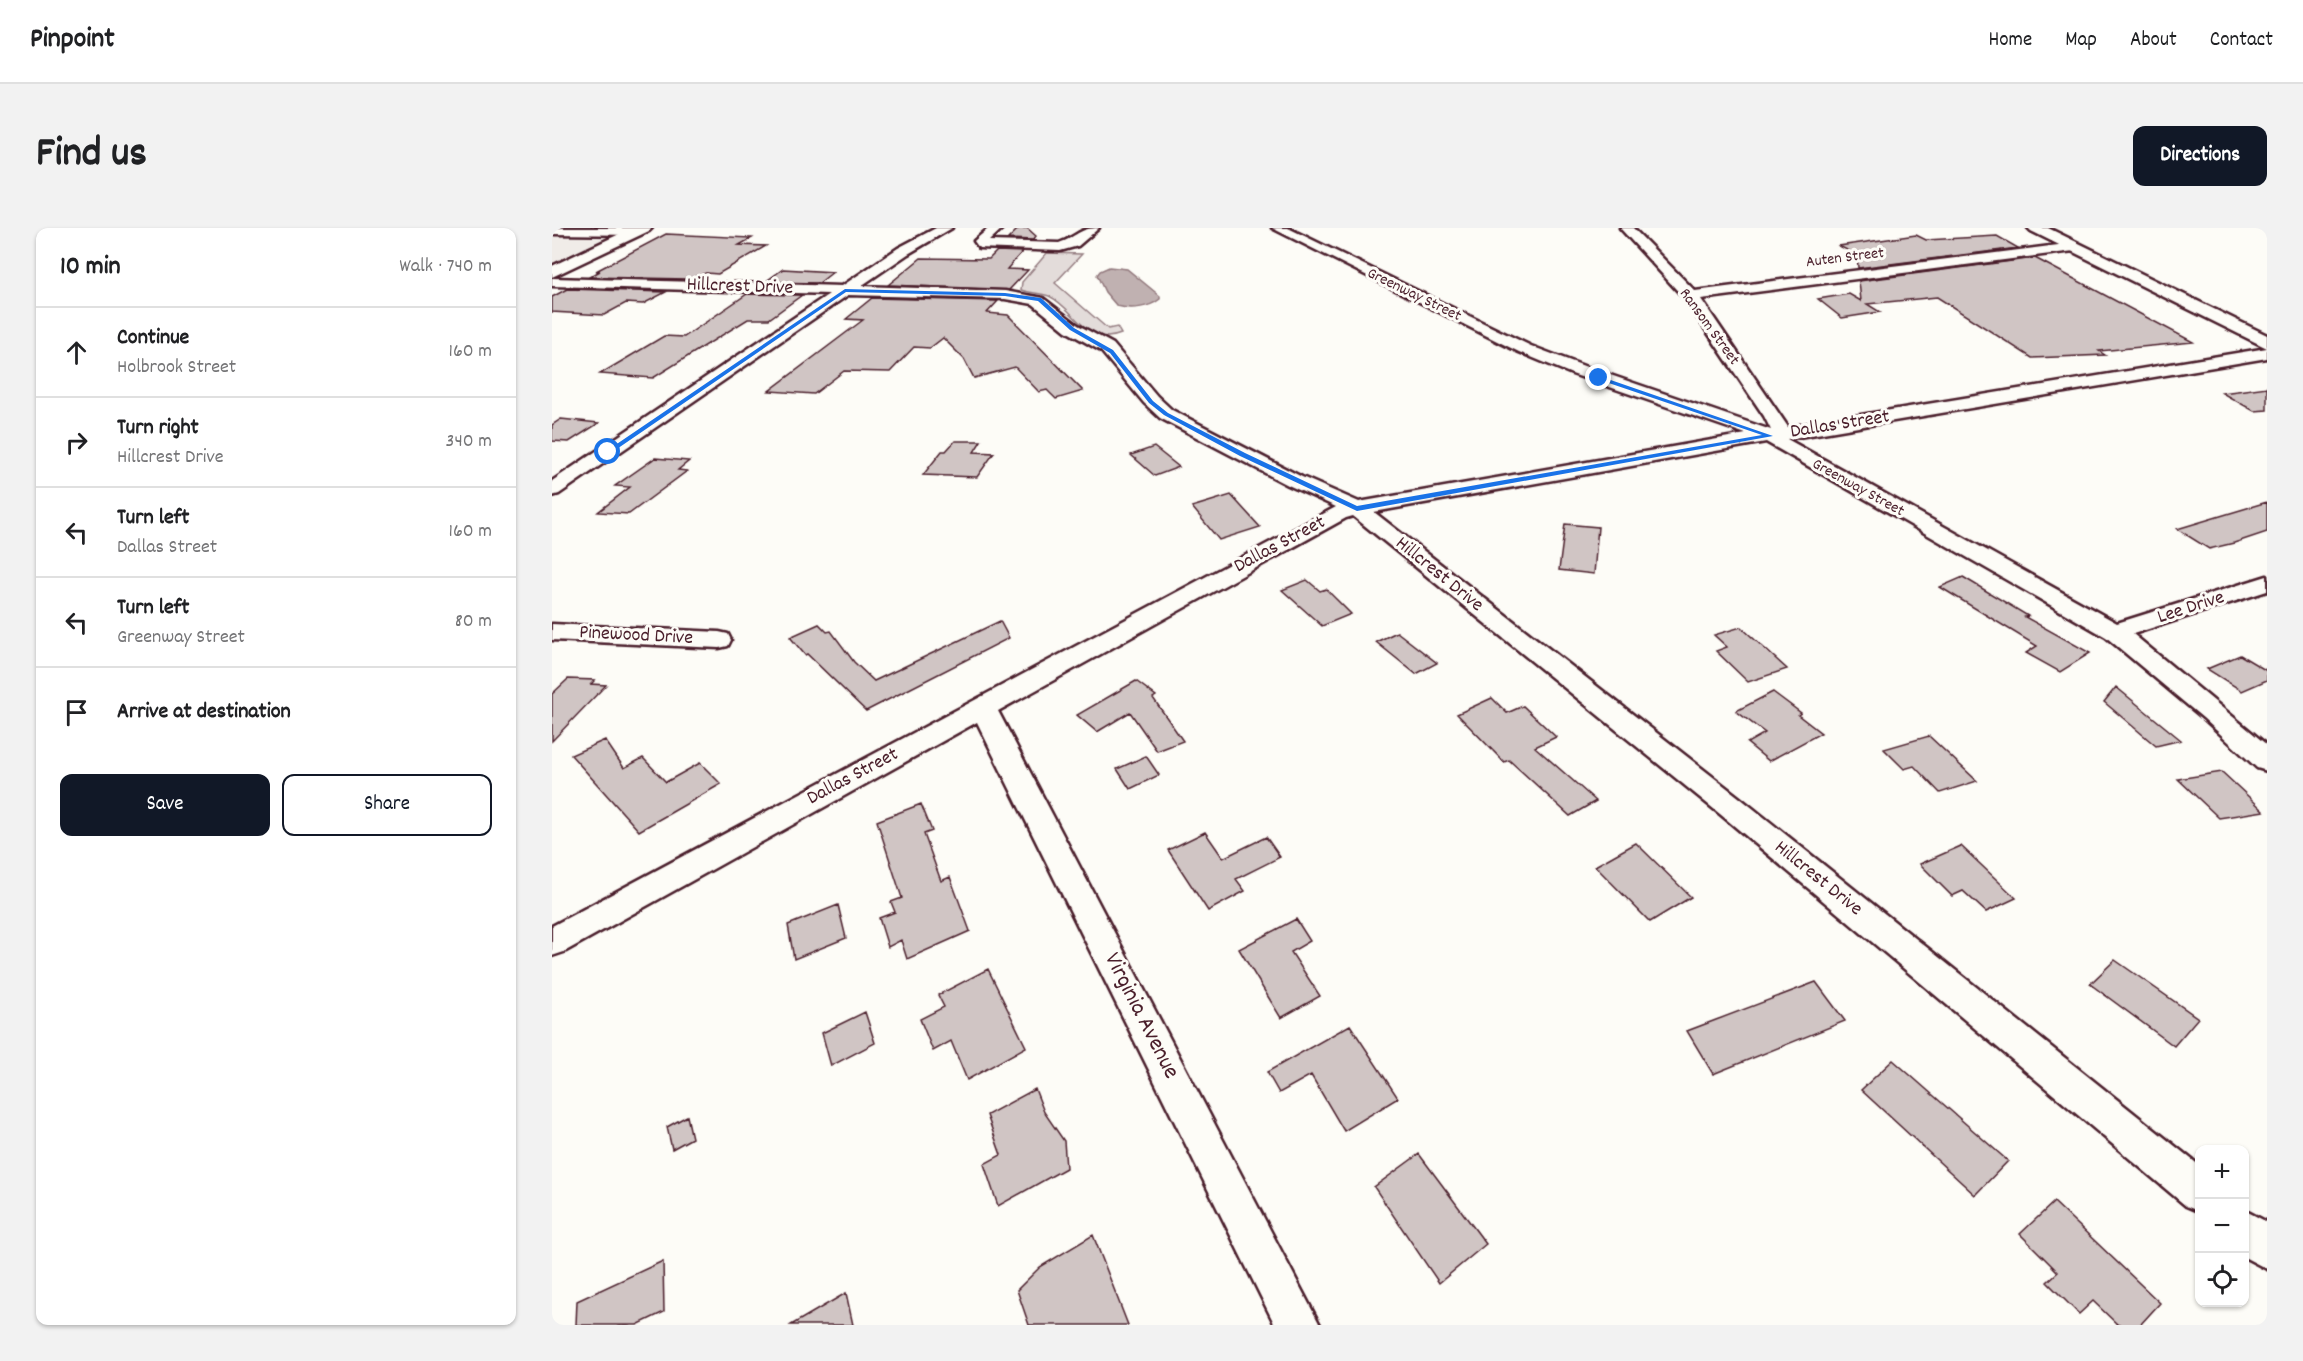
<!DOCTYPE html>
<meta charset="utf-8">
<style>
:root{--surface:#fff;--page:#f2f2f2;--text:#202124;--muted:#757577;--line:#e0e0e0;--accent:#111827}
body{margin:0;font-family:Dekko,sans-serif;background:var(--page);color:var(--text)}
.controls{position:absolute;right:18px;bottom:18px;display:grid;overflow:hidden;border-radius:12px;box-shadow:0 2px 4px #0004}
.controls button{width:54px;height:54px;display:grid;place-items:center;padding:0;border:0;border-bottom:2px solid var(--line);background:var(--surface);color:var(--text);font:30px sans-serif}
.stop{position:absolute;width:18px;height:18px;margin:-14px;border:4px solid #1a73e8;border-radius:50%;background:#fff}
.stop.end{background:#1a73e8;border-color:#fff;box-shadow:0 2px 6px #0008}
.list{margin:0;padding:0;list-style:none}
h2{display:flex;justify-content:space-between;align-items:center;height:78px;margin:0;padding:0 24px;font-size:26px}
h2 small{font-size:20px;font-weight:400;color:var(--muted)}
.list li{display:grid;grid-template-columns:39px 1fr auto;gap:18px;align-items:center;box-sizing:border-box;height:90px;padding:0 24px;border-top:2px solid var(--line)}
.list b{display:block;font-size:22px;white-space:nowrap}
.list p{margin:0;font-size:20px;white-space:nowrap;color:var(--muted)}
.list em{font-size:20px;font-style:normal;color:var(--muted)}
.actions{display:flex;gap:12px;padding:18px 24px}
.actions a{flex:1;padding:14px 0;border:2px solid var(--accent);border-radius:12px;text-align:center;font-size:21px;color:var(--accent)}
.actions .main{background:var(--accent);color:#fff}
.icon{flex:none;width:33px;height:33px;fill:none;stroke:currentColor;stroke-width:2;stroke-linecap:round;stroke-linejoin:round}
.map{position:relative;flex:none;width:1715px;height:1097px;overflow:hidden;border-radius:12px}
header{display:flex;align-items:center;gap:36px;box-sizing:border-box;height:84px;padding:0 30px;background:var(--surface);border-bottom:2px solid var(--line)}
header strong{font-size:28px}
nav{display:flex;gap:33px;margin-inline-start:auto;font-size:21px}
.intro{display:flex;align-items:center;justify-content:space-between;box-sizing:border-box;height:144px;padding:0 36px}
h1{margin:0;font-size:42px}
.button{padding:15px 27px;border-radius:12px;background:var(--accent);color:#fff;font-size:21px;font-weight:700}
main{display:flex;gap:36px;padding:0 36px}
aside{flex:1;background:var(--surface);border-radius:12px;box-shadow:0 2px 4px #0004}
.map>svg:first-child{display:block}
.built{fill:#f0ece8}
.green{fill:#e3dcda;stroke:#967e82;stroke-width:1.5}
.water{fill:#c0b1b1;stroke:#91777b;stroke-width:1.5}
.building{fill:#d0c5c4;stroke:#4a1f2b;stroke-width:1.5}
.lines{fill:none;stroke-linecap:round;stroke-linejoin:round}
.minor-casing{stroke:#4a1f2b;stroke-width:5}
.major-casing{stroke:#4a1f2b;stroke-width:5}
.minor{fill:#fdfcf7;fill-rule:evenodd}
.major{fill:#fdfcf7;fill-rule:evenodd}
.route{fill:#1a73e8}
.labels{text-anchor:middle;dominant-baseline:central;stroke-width:6;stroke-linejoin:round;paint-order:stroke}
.far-street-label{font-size:16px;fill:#4a1f2b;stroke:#fdfcf7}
.street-label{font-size:20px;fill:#4a1f2b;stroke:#fdfcf7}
.near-street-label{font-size:24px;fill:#4a1f2b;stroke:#fdfcf7}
</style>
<header>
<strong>Pinpoint</strong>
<nav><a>Home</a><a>Map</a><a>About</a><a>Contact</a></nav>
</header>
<div class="intro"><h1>Find us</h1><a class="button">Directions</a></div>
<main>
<aside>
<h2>10 min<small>Walk · 740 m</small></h2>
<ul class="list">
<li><svg class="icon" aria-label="ahead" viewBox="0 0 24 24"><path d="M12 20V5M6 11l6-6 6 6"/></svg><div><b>Continue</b><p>Holbrook Street</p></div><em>160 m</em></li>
<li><svg class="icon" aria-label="right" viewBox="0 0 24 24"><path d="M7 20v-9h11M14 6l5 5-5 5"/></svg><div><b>Turn right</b><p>Hillcrest Drive</p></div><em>340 m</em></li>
<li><svg class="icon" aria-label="left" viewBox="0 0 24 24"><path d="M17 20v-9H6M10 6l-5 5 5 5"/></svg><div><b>Turn left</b><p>Dallas Street</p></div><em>160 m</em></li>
<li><svg class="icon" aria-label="left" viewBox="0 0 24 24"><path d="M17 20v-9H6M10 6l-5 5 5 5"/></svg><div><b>Turn left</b><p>Greenway Street</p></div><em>80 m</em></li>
<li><svg class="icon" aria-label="arrive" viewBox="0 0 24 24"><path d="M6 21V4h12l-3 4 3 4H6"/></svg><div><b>Arrive at destination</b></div></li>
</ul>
<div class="actions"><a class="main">Save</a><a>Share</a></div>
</aside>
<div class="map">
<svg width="1715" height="1097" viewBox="0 0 1715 1097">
<rect width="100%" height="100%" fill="#fdfcf7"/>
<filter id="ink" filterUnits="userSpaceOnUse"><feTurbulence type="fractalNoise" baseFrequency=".0167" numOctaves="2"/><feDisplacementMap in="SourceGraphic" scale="12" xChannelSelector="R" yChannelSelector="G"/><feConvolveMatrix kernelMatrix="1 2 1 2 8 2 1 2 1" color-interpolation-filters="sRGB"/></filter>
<g filter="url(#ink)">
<path class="built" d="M0,2l87,1 -87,41z"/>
<path class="green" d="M495,25l35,1 -27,29 53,46 9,-2 4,7c-34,14 -46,-26 -72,-38 -9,-3 -19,-3 -28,-6l1,-8z"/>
<path class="water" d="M557,39l18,2 33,27v3c-11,9 -29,11 -43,7l-12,-14 -8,-17 3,-4z"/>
<path class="building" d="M467,0h8l9,8 -3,4 -25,-1z
M114,6l86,4 -13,7 27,1 -48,28 -12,-1 -18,6 -99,-2 11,-6h-4z
M1364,7l10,5 71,-4 21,12 -160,20 -1,-13 -18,-9z
M445,23l25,1 -15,17 21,1 -19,20 -121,-5 33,-27 68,1z
M1483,30l158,84 -94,9 6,4 -73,3 -95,-61 -70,7 13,8 -38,6 -24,-19 31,-5 12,7 -2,-20z
M231,41l50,3 -14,11 -54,-1z
M15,61l99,3 -23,12 -17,-1 -22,12 -52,-3v-15z
M195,66l55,1 -33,24h-21l-95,59 -53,-4 64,-38 20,1z
M320,70l126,3 -11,12 21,2 75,76 -27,8 -9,-9 -8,2 -24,-25 -41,11 -10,-19 -21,-21 -13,10 -16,-1 -24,25 -46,-1 -30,23 -45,-3 94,-71 -17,-1z
M1715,159v23l-13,1 -32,-18z
M9,191l38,4 -30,19 -17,-1v-16z
M403,213h26l-7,11 20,1 -17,24 -54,-2 19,-24h4z
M602,219l25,20 -24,9 -24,-21z
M103,230l34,3 -11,9 9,1 -58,43 -31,-2 32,-25 -15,-1z
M679,267l29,32 -41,13 -27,-33z
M1715,274v30l-33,11 -25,6 -32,-20z
M1013,296l33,3 -4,47 -35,-4z
M1411,349l65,39 -3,1 65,36 -30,19 -34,-19 11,-7 -97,-59z
M755,352l13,11 6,-2 25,25 -29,12 -40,-36z
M448,393l9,17 -143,73 -59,-57 -2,1 -15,-18 29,-13 8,8 4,-1 23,31 20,19z
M1189,399l46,42 -39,13 -32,-31 11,-4 -13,-12z
M845,404l40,31 -21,11 -40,-32z
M1688,427l27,16v9l-25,11 -35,-22z
M16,451l27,1 -4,4 15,1 -54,56v-47z
M584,453l20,15 -3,2 30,43 -26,10 -27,-39 -33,20 -20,-17z
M1564,459l65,53 -25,6 -52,-44z
M1221,464l28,21 -3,2 23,18 -52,28 -22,-18 18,-10 -29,-22z
M940,470l15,15 16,-7 33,31 -21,10 61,54 -26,15 -61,-56 -5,2 -47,-48z
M1377,508l48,45 -37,12 -26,-27 -10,3 -20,-20z
M53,512l19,28 19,-10 23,24 34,-19 21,21 -82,47 -68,-76z
M594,528l13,19 -29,14 -13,-20z
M1670,544l42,39 -45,7 -41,-39z
M369,576l11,27 -8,3 17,47 9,-4 20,54 -63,28 -6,-19 -13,7 -9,-29 16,-6 -4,-10 11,-4 -25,-77z
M653,604l18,26 43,-21 14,20 -44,22 9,12 -37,20 -40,-61z
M1084,615l55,54 -41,25 -55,-56z
M1409,618l55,52 -30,14 -23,-21 -11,5 -32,-32z
M286,677l8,33 -52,21 -6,-34z
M744,691l14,22 -19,11 29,44 -39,22 -42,-69z
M1563,732l83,58 -24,28 -84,-62z
M436,741l38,78 -59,33 -16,-39 -18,10 -13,-32 24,-12 -6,-12z
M1264,754l29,39 -132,53 -26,-43z
M313,784l10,31 -44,23 -9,-33z
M798,797l48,73 -54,33 -33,-56 -32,18 -12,-21z
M1341,832l115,101 -33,34 -114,-105z
M483,861l9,23 20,29 2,27 -68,38 -14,-42 17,-9 -14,-40z
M135,888l5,22 -20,11 -5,-22z
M867,926l67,90 -47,39 -65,-96z
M1502,974l106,101 -20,22h-22l-25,-24 -14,13 -32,-32 11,-10 -38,-38z
M541,1007l35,90h-99l-12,-35 23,-23z
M111,1033l1,51 -27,13h-61l1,-24z
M294,1065l7,32h-62z"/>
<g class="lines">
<g class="minor-casing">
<path id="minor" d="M0,0h91l3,3 -7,4 -87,-1z
M384,0h16l-44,26 -47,32 144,5 38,7 35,27 35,19 44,52 15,14 130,67 57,25 387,-68 -174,-60 -53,-22 -247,-124h16l243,118 53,20 187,64 -7,-14 -79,-117 -65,-71h13l62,63 379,-48 7,4 -7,4 -373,48 87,128 479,-79v10l-480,81 330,184 150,-47v15l-134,43 134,111v26l-10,-3 -54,-50 -97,-81 -340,-195 -392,70 366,286 460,368v46l-14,-6 -466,-392 -367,-298 -7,2 -348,193 322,614h-45l-298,-603 -413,230 -12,4v-30l784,-419 -48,-22 -128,-67 -16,-15 -43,-52 -35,-20 -33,-27 -28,-5 -157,-4 -289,199 -7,2v-15l277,-187 -277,-8v-8l290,8 56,-38z
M437,0h14l-14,13 70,2c18,-6 19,-15 40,-15l-21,18 -18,5 -81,-3 -5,-7z
M0,396l167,8 9,2 3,6 -3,6 -9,2 -167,-8z
M1692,982l23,12v47l-23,-12z"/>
</g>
<g class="major-casing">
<path id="major" d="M80,0h20l-3,3 -97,46v-11z
M1476,0h20l219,107v13l-236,-117z"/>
</g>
<use href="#minor" class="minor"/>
<use href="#major" class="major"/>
</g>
</g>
<path class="route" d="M293,61l160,4 36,5 33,30 39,22 40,51 15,12 77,40 112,53 405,-71 -165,-56 2,-3 174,60 -416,75 -117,-55 -76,-41 -15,-12 -39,-50 -40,-23 -32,-29 -33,-5 -159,-4 -235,161 -6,-1z"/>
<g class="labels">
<g class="far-street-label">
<text transform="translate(1293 30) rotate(-7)">Auten Street</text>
<text transform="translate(862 67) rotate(26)">Greenway Street</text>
<text transform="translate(1157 99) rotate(54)">Ransom Street</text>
<text transform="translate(1306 260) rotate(29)">Greenway Street</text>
</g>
<g class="street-label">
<text transform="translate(188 59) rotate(2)">Hillcrest Drive</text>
<text transform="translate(1288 197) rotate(-9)">Dallas Street</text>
<text transform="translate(728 317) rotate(-28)">Dallas Street</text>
<text transform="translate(887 347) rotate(39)">Hillcrest Drive</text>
<text transform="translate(1639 380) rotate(-18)">Lee Drive</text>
<text transform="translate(84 408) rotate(3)">Pinewood Drive</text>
<text transform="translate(301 549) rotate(-28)">Dallas Street</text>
<text transform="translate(1266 651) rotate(39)">Hillcrest Drive</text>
</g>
<g class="near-street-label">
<text transform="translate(589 788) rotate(63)">Virginia Avenue</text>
</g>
</g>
</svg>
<div class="controls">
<button>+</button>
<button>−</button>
<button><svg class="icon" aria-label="locate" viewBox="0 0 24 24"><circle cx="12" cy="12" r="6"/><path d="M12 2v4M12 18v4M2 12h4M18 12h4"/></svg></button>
</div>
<div class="stop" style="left:56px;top:224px"></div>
<div class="stop end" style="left:1047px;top:150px"></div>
</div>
</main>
